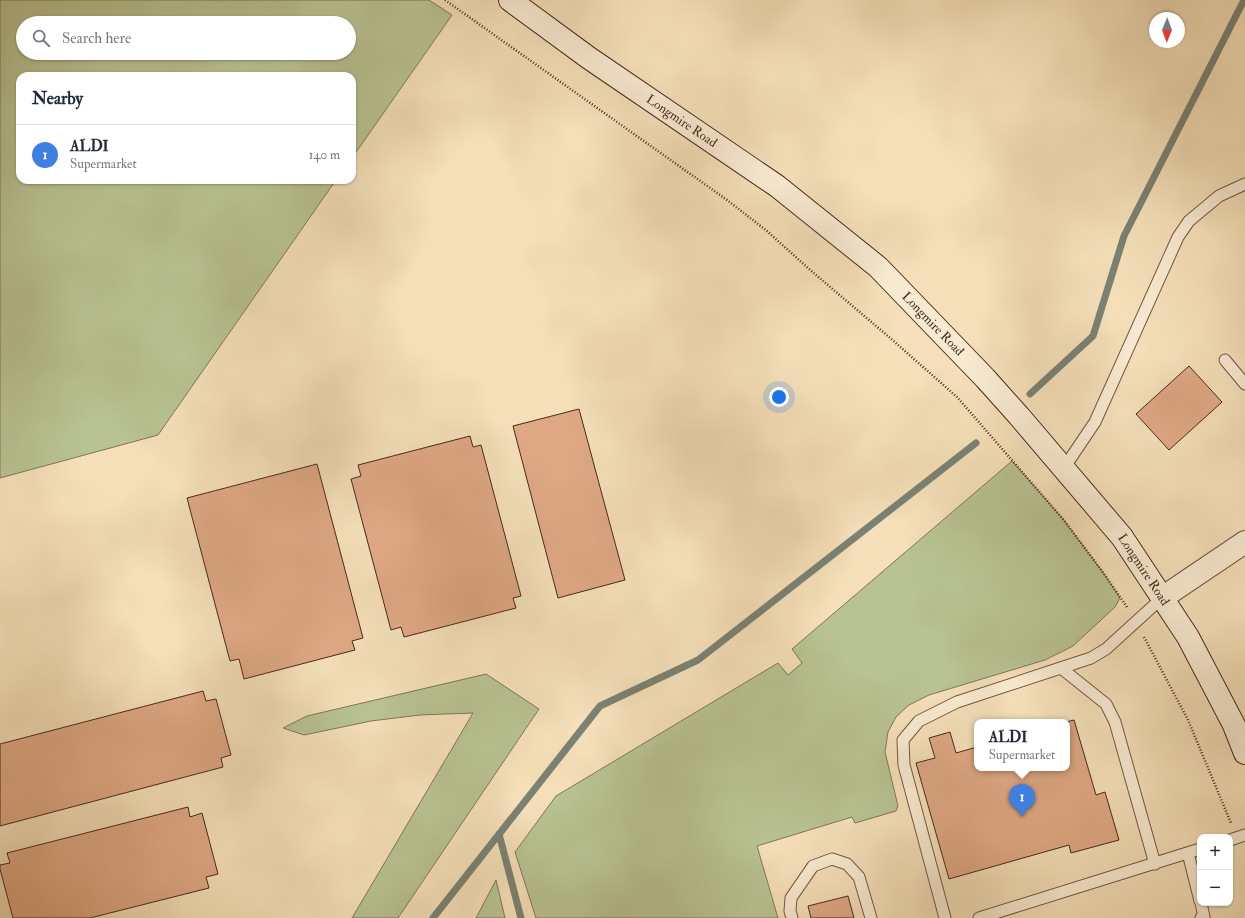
<!DOCTYPE html>
<meta charset="utf-8">
<style>
:root{--surface:#fff;--page:#f2f2f3;--text:#1f2937;--muted:#747a83;--line:#e0e1e3;--accent:#2563eb}
body{margin:0;font-family:"IM FELL Double Pica",serif;background:var(--page);color:var(--text)}
.controls{position:absolute;right:12px;bottom:12px;display:grid;overflow:hidden;border-radius:8px;box-shadow:0 1px 3px #0004}
.controls button{width:36px;height:36px;display:grid;place-items:center;padding:0;border:0;border-bottom:1px solid var(--line);background:var(--surface);color:var(--text);font:20px sans-serif}
.compass{position:absolute;left:1149px;top:12px;width:36px;height:36px;border-radius:50%;background:var(--surface);box-shadow:0 1px 3px #0004;rotate:181deg}
.you{position:absolute;left:779px;top:397px;width:14px;height:14px;margin:-10px;border:3px solid #fff;border-radius:50%;background:#1a73e8;box-shadow:0 0 0 6px #1a73e833}
.badge{display:grid;place-items:center;width:26px;height:26px;border-radius:50%;background:var(--accent);color:#fff;font-size:13px;font-weight:700}
.pin{position:absolute;translate:-50% -33px;filter:drop-shadow(0 1px 2px #0008)}
.pin::after{content:'';position:absolute;top:21px;width:14px;height:12px;background:inherit;clip-path:polygon(0 0,100% 0,50% 100%)}
.popup{position:absolute;left:974px;top:719px;width:96px;height:52px;box-sizing:border-box;display:grid;place-content:center;border-radius:8px;background:var(--surface);filter:drop-shadow(0 1px 3px #0005);font-size:13px;white-space:nowrap;color:var(--muted)}
.popup b{font-size:15px;color:var(--text)}
.popup::after{content:'';position:absolute;left:50%;top:100%;margin-left:-8px;border:8px solid transparent;border-top-color:var(--surface)}
.list{margin:0;padding:0;list-style:none}
h2{display:flex;justify-content:space-between;align-items:center;height:52px;margin:0;padding:0 16px;font-size:17px}
h2 small{font-size:13px;font-weight:400;color:var(--muted)}
.list li{display:grid;grid-template-columns:26px 1fr auto;gap:12px;align-items:center;box-sizing:border-box;height:60px;padding:0 16px;border-top:1px solid var(--line)}
.list b{display:block;font-size:15px;white-space:nowrap}
.list p{margin:0;font-size:13px;white-space:nowrap;color:var(--muted)}
.list em{font-size:13px;font-style:normal;color:var(--muted)}
.icon{flex:none;width:22px;height:22px;fill:none;stroke:currentColor;stroke-width:2;stroke-linecap:round;stroke-linejoin:round}
.map{position:relative;flex:none;width:1245px;height:918px;overflow:hidden}
.search{position:absolute;background:var(--surface);box-shadow:0 1px 3px #0004;left:16px;top:16px;width:340px;height:44px;display:flex;align-items:center;gap:10px;box-sizing:border-box;padding:0 14px;border-radius:22px;color:var(--muted);font-size:15px}
.panel{position:absolute;background:var(--surface);box-shadow:0 1px 3px #0004;left:16px;top:72px;width:340px;height:112px;border-radius:12px}
.map>svg:first-child{display:block}
.green{fill:#b8c292;stroke:#807658;fill-rule:evenodd}
.lines{fill:none;stroke-linecap:round;stroke-linejoin:round}
.stream{stroke:#7a8273;stroke-width:7}
.building{fill:#dea884;stroke:#48291d}
.service-casing{stroke:#735644;stroke-width:13}
.minor-casing{stroke:#735644;stroke-width:24}
.secondary-casing{stroke:#48291d;stroke-width:24}
.path{stroke:#48291d;stroke-width:2.5;stroke-dasharray:1 2;stroke-linecap:butt}
.service{stroke:#f8ead1;stroke-width:11}
.minor{stroke:#f8ead1;stroke-width:22}
.secondary{stroke:#f8ead1;stroke-width:22}
.labels{text-anchor:middle;dominant-baseline:central;stroke-width:3;stroke-linejoin:round;paint-order:stroke}
.street-label{font-size:13px;fill:#48291d;stroke:#f8ead1}
</style>
<div class="map">
<svg width="1245" height="918" viewBox="0 0 1245 918">
<rect width="100%" height="100%" fill="#f4dfb8"/>
<filter id="stains"><feTurbulence type="fractalNoise" baseFrequency=".005" numOctaves="4"/><feColorMatrix values="0 0 0 0 .2 0 0 0 0 .09 0 0 0 0 .02 0 0 0 .5 -.17"/></filter>
<radialGradient id="worn" r=".72"><stop offset=".6" stop-color="#630" stop-opacity="0"/><stop offset="1" stop-color="#630" stop-opacity=".3"/></radialGradient>
<path class="green" d="M0,0h429l23,15 -100,143v-82h-332v104h316l-178,255 -158,43zM23,23h326v30h-326z
M1012,461l51,58 39,52 18,27 -5,9 -42,39 -28,14 -116,35 -20,10 -13,12 -8,15 -3,20 13,54 -2,5 -41,12 -3,-6 -95,29 21,72h-242l-21,-66 41,-56 222,-133 10,12 14,-12 -10,-14z
M486,674l53,35 -141,209h-46l121,-205 -53,2 -49,6 -67,14 -21,-7 24,-12z
M496,880l9,38h-29z"/>
<g class="lines">
<path class="stream" d="M1030,394l63,-58 31,-100 120,-236
M499,834l22,84
M433,918l167,-212 98,-46 278,-217"/>
</g>
<path class="building" d="M1189,366l33,36 -53,48 -33,-36z
M579,409l46,171 -67,18 -45,-172z
M470,436l3,11 8,-2 40,151 -8,2 3,10 -112,29 -3,-10 -10,3 -40,-151 10,-3 -3,-11z
M317,464l46,174 -11,3 3,9 -111,29 -5,-20 -9,2 -43,-163z
M203,691l3,10 10,-2 15,56 -10,3 2,9 -223,59v-82z
M1074,720l22,75 9,-3 14,48 -48,13 -2,-8 -120,34 -33,-116 19,-5 -6,-20 21,-6 6,21 21,-6v21h90l-1,-46z
M188,807l2,10 12,-4 16,61 -12,3 3,11 -119,30h-77l-13,-49v-4l10,-2 -3,-10z
M848,896l6,22h-43l-3,-12z"/>
<g class="lines">
<g class="service-casing">
<path id="service" d="M1225,360l20,24
M1064,468l31,-46 83,-185 11,-16 30,-25 26,-12
M1061,668l45,36 9,18 40,142
M1230,840l15,-5
M1188,853l12,48
M1201,903l3,14 -3,1
M792,918l-2,-7 1,-13 22,-32 19,-7 15,5 12,13 12,41
M945,918l-41,-153 -1,-25 16,-19 38,-19 134,-44 15,-9 56,-51
M979,918l221,-69"/>
</g>
<g class="minor-casing">
<path id="minor" d="M1162,598l83,-56"/>
</g>
<g class="secondary-casing">
<g id="secondary">
<path id="s1" d="M510,0l79,58 188,128 101,81 107,111 34,38 103,121 66,100 46,88 11,28"/>
</g>
</g>
<path class="path" d="M445,0l282,200 40,31 42,38 80,68 68,60 106,122 39,52 25,36
M1144,637l44,83 43,103"/>
<use href="#service" class="service"/>
<use href="#minor" class="minor"/>
<use href="#secondary" class="secondary"/>
</g>
<g class="labels">
<g class="street-label">
<text stroke="none"><textPath href="#s1" startOffset="210">Longmire Road</textPath></text>
<text stroke="none"><textPath href="#s1" startOffset="534">Longmire Road</textPath></text>
<text stroke="none"><textPath href="#s1" startOffset="858">Longmire Road</textPath></text>
</g>
</g>
<rect width="100%" height="100%" filter="url(#stains)"/>
<rect width="100%" height="100%" fill="url(#worn)"/>
</svg>
<div class="controls">
<button>+</button>
<button>−</button>
</div>
<svg class="compass" viewBox="-18 -18 36 36"><path d="M0-13l5 13h-10z" fill="#e53935"/><path d="M0 13l5-13h-10z" fill="#747a83"/></svg>
<div class="you"></div>
<div class="pin badge" style="left:1022px;top:817px;background:#3f7fe0">1</div>
<div class="popup"><b>ALDI</b>Supermarket</div>
<div class="search"><svg class="icon" aria-label="search" viewBox="0 0 24 24"><circle cx="10" cy="10" r="6"/><path d="M15 15l6 6"/></svg>Search here</div>
<section class="panel">
<h2>Nearby<small></small></h2>
<ul class="list">
<li><span class="badge" style="background:#3f7fe0">1</span><div><b>ALDI</b><p>Supermarket</p></div><em>140 m</em></li>
</ul>
</section>
</div>
